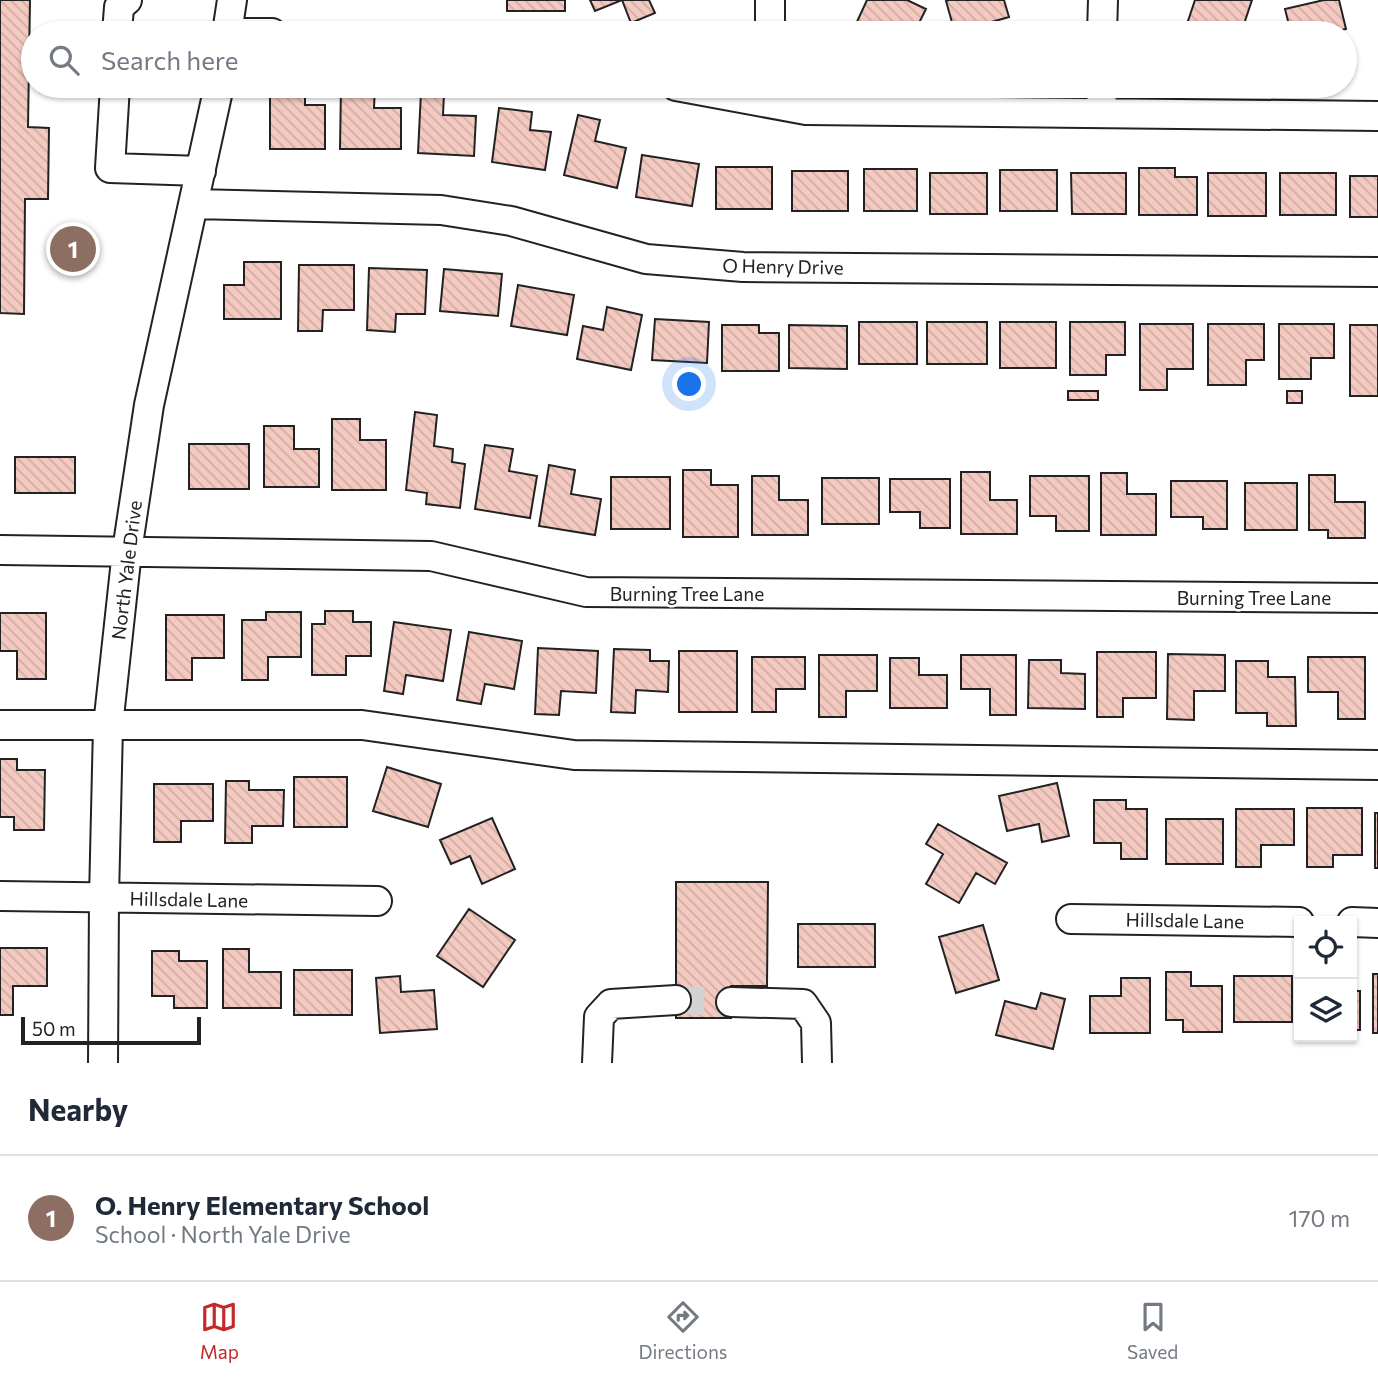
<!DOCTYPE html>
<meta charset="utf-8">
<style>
:root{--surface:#fff;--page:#f6f6f7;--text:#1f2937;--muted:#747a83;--line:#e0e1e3;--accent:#c62828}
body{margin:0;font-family:Commissioner,sans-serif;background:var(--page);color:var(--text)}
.controls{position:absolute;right:21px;bottom:21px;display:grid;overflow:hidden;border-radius:0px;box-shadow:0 2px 5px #0004}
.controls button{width:63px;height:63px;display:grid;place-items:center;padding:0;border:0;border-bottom:2px solid var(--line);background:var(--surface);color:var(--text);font:35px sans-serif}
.scale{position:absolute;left:21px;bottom:18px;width:180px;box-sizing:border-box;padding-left:7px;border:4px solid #222;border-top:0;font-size:19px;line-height:24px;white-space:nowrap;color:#222;-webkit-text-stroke:5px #fff;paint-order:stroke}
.you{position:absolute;left:690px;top:385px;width:24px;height:24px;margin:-18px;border:5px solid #fff;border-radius:50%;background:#1a73e8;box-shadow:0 0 0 10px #1a73e833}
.badge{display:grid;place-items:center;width:46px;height:46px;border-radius:50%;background:var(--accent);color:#fff;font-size:23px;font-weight:700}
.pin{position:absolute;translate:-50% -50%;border:4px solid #fff;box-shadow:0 2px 7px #0006}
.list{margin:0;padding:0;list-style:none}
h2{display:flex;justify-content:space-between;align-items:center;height:91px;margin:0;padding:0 28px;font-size:30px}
h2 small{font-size:23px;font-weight:400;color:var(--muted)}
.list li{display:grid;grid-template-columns:46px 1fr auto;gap:21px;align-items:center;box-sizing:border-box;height:126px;padding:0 28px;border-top:2px solid var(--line)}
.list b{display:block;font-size:26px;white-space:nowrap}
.list p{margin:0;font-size:23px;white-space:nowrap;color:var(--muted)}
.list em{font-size:23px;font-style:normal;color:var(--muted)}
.icon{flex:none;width:38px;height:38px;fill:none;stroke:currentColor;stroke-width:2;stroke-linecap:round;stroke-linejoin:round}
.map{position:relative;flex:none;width:1378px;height:1063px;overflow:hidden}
.search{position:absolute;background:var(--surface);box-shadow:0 2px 5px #0004;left:21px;right:21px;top:21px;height:77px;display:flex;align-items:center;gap:18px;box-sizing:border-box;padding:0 24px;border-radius:38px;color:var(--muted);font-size:26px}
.sheet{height:217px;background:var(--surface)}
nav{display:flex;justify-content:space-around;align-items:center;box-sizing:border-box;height:98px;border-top:2px solid var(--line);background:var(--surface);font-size:19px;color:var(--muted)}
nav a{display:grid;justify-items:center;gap:4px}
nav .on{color:var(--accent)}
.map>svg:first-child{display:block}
.building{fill:url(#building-back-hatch);stroke:#222;stroke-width:2}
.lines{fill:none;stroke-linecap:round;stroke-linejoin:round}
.minor-tunnel{stroke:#d3d3d3;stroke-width:28;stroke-dasharray:28 14;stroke-linecap:butt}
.minor-casing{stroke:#222;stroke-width:32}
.minor{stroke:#fff;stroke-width:28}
.labels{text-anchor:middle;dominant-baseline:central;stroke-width:5;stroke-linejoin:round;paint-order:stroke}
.street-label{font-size:19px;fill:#222;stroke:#fff}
</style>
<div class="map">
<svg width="1378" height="1063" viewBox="0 0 1378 1063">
<defs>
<pattern id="building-back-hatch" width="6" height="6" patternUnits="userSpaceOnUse" patternTransform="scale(1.75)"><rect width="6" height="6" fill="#f3c9c0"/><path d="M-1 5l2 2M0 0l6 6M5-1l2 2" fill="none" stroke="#d0aca5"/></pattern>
</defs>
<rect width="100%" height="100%" fill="#fff"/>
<path class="building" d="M0,0h30l-2,127 21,1 -1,71h-23l-1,115 -24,-1z
M507,0h58v11h-58z
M590,0h59l6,13 -24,10 -9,-23 -27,11z
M867,0h40l19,9 -12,24h-43l-16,-7z
M949,0h55l5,17 -28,8 2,8h-28l-9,-32z
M1195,0h57l-11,33h-57z
M1324,0h15l7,29 -20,4h-35l-6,-24z
M270,86h35v19h20v44h-55z
M341,86h34l-1,22h27v41h-61z
M421,92l23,1 -1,22 33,1 -2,40 -56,-3z
M499,108l33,4 -2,18 21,2 -6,38 -53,-8z
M578,115l22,5 -5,21 31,7 -9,40 -53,-13z
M642,155l57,9 -7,42 -56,-9z
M716,167h56v42h-56z
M1139,168h36v9h22v38h-58z
M864,169h53v42h-53z
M1000,170h57v41h-57z
M792,171h56v40h-56z
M930,173h57v41h-57z
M1071,173h55v41h-54z
M1208,173h58v43h-58z
M1280,173h56v42h-56z
M1350,176h28v41h-28z
M244,262h37v57h-57v-34h20z
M299,265h55v45h-31l-1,21h-24z
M369,268l58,2 -2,44h-29l-1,18 -28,-2z
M444,269l58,5 -4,42 -58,-5z
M518,285l56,10 -7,40 -56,-9z
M607,307l35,8 -11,55 -54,-11 6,-33 20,4z
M655,319l54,3 -2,41 -55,-3z
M859,322h58v42h-58z
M927,322h60v42h-60z
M1000,322h56v46h-56z
M1070,322h55v33h-19v20h-36z
M1140,324h53v45h-26v21h-27z
M1208,324h56v36h-18v25h-38z
M1279,324h55v34h-23v21h-32z
M722,325h37v8h20v38h-57z
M789,325l58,1v43l-58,-1z
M1350,325h28v71h-28z
M1068,391h30v9h-30z
M1287,391h15v12h-15z
M415,412l22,3 -3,31 19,3 -1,13 13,2 -5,44 -34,-4 1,-11 -21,-3z
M332,419h28v21h26v50h-54z
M264,426h30v23h25v38h-55z
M189,444h60v45h-60z
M485,445l28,4 -4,22 28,5 -7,42 -55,-9z
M15,457h60v36h-60z
M549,465l26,5 -4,24 30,5 -6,36 -56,-9z
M683,470h28v15h27v52h-55z
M961,472h29v28h27v34h-56z
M1101,473h26v21h29v41h-55z
M1309,475h26v27h30v36h-37v-8h-19z
M752,476h27v24h29v35h-56z
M1030,476h59v55h-33v-15h-26z
M611,477h59v52h-59z
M822,478h57v46h-57z
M890,479h60v49h-30v-16h-30z
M1171,481h56v48h-24v-12h-32z
M1245,483h52v47h-52z
M325,611h28v11h18v34h-25v19h-34v-51h13z
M266,612h35v45h-33v23h-26v-60h24z
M0,613h46v66h-29v-28h-17z
M166,615h58v43h-32v22h-26z
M394,622l57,8 -8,51 -37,-6 -3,19 -19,-3z
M469,632l53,9 -8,48 -29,-5 -4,20 -24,-4z
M538,648l60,3 -2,42 -35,-2 -2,24 -24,-1z
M614,649l36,1v11h19l-1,31 -32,-2 -1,23 -24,-1z
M679,651h58v61h-58z
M1097,652h59v46h-33v19h-26z
M1168,654l57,1v36h-31v29l-27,-1z
M819,655h58v36h-31v26h-27z
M961,655h55v60h-26v-26h-29z
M752,657h53v32h-29v23h-24z
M1308,657h57v62h-27v-27h-30z
M890,658h29v17h28v33h-57z
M1029,660h32v13l24,1v35l-57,-1z
M1236,661h32v16h27l1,49h-29v-13h-31z
M0,759h17v11h28l-1,60h-30v-13h-14z
M387,767l54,17 -13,43 -55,-16z
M294,777h53v50h-53z
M226,781h23v9h35l-1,36h-31v17h-27z
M1057,783l12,53 -27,6 -3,-18 -32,7 -8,-35z
M154,784h59v37h-32v21h-27z
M1094,800h32v9h21v50h-26v-16h-27z
M1307,808h55v47h-29v12h-26z
M1236,809h58v36h-33v22h-25z
M1375,813h3v55h-3z
M492,818l23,51 -33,15 -12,-28 -19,8 -11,-24z
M1166,819h57v45h-57z
M938,824l69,39 -12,21 -19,-11 -17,30 -33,-19 17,-30 -17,-10z
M676,882h92l-1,104h-36v32h-55z
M469,909l46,31 -32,47 -46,-31z
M798,924h77v43h-77z
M983,925l16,55 -43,13 -17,-56z
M0,948h47v38h-34v29h-13z
M223,949h26v23h32v36h-58z
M152,951h27v10h28v47h-33v-12h-22z
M294,970h58v45h-58z
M1166,972h25v14h31v46h-39v-12h-17z
M1373,974h5v59h-5z
M400,976l1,16 33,-2 3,39 -57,4 -4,-55z
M1234,976h58v46h-58z
M1121,978h29v55h-60v-37h31z
M1352,991h8v39h-8z
M1041,993l24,6 -12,50 -57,-14 9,-34 31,8z"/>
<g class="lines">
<path class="minor-tunnel" d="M676,1000l55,2"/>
<g class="minor-casing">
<path id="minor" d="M117,33l2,-26 8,-7
M227,33h45
M227,33l5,-33
M770,33v-33
M1102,33l1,-33
M115,86l-5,82 91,3
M676,86l130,24 572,6
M1101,113l1,-27
M194,204l247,6 70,11 135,38 97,8 635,5
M0,550l431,6 155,36 792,6
M0,725h362l212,30 804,10
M0,896l377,5
M1071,919l228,3
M1352,922l26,1
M731,1002l72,2 13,19 1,40
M103,1063l1,-165 4,-172 19,-175 22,-146 70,-319
M597,1063l2,-46 12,-13 65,-4"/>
</g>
<use href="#minor" class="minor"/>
</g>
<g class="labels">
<g class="street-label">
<text transform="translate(783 266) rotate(1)">O Henry Drive</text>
<text transform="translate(126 570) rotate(-83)">North Yale Drive</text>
<text x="687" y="593">Burning Tree Lane</text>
<text x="1254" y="597">Burning Tree Lane</text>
<text transform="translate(189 899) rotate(1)">Hillsdale Lane</text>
<text transform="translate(1185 920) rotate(1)">Hillsdale Lane</text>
</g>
</g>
</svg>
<div class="controls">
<button><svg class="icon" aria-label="locate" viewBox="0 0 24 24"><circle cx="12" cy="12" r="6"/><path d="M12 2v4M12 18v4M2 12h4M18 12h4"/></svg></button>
<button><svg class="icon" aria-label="layers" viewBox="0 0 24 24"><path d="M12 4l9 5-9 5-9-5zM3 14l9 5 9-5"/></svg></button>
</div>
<div class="scale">50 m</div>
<div class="you"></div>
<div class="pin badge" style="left:73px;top:249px;background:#8d6e63">1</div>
<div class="search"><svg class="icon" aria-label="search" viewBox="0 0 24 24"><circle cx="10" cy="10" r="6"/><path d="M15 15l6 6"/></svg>Search here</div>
</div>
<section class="sheet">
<h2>Nearby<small></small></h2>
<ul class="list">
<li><span class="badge" style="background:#8d6e63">1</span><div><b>O. Henry Elementary School</b><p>School · North Yale Drive</p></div><em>170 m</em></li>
</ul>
</section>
<nav>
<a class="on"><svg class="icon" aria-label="map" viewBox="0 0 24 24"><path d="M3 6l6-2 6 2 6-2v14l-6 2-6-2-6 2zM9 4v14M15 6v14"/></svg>Map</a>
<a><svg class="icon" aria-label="directions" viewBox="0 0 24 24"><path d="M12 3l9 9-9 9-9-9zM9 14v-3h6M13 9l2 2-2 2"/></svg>Directions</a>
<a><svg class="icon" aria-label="saved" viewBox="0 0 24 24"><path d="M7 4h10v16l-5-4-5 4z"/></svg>Saved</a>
</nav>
